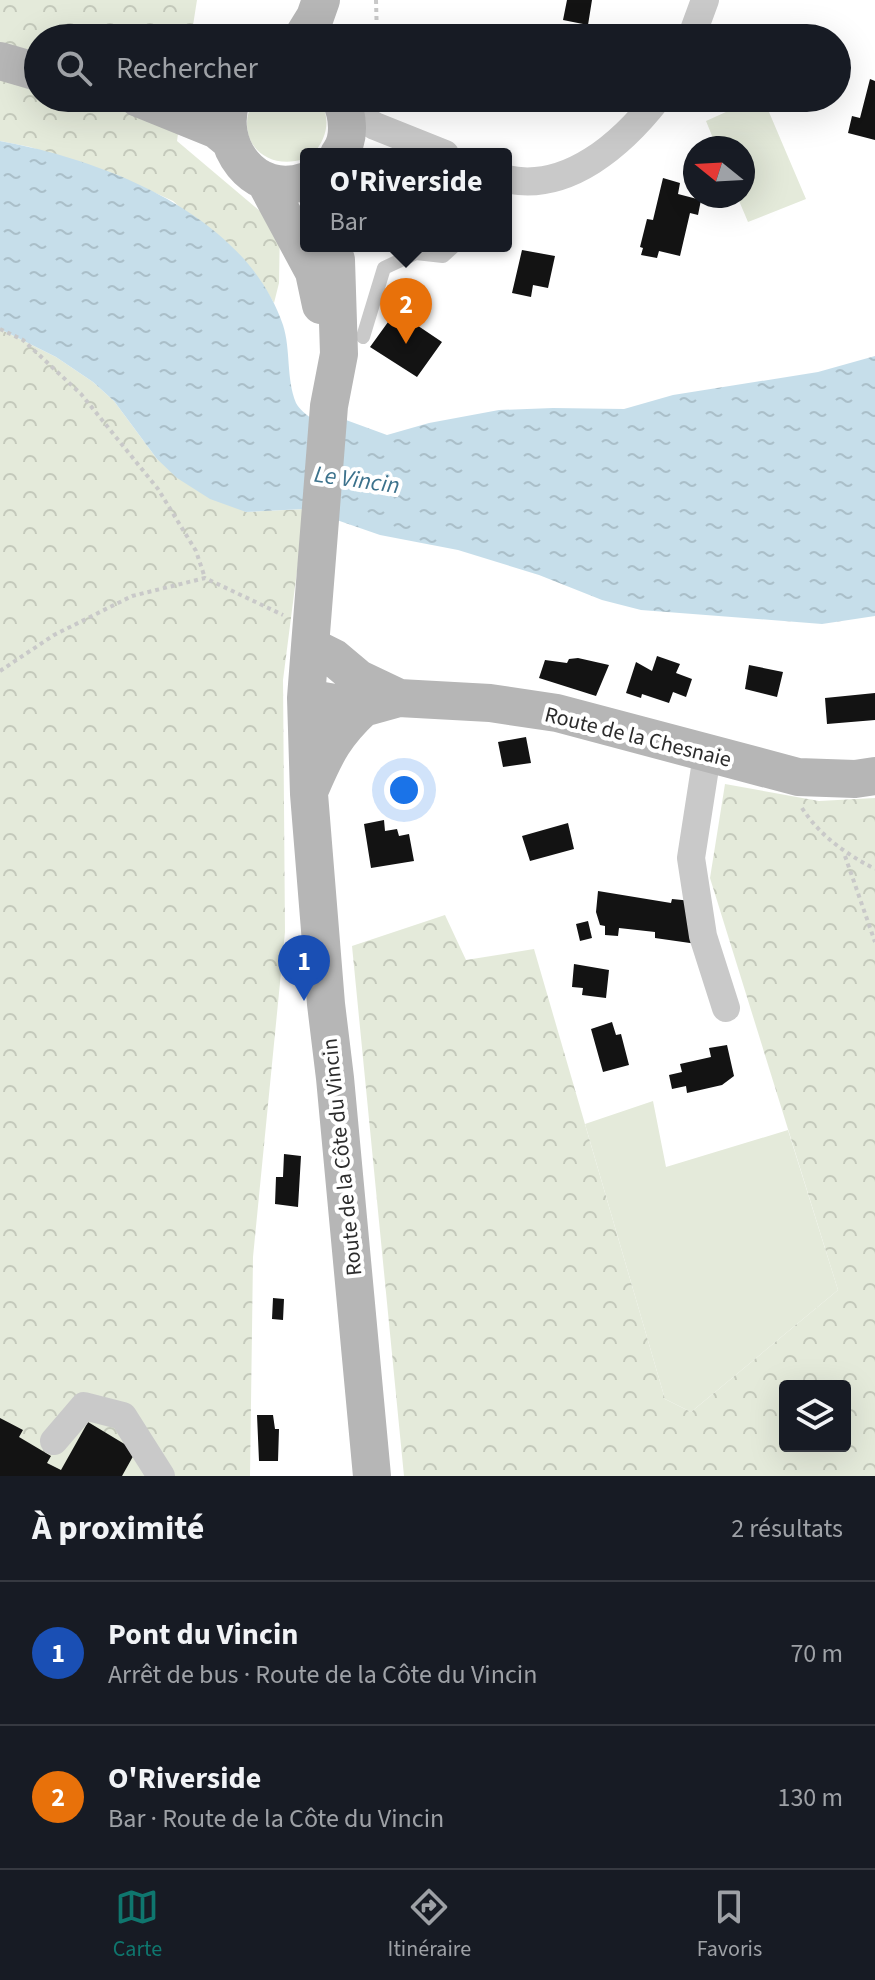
<!DOCTYPE html>
<html lang="fr">
<meta charset="utf-8">
<style>
:root{--surface:#171b24;--page:#242831;--text:#f1f3f6;--muted:#9ea1a6;--line:#363941;--accent:#0f766e}
body{margin:0;font-family:"Source Sans 3",sans-serif;background:var(--page);color:var(--text)}
.controls{position:absolute;right:24px;bottom:24px;display:grid;overflow:hidden;border-radius:8px;box-shadow:0 8px 32px #0002}
.controls button{width:72px;height:72px;display:grid;place-items:center;padding:0;border:0;border-bottom:2px solid var(--line);background:var(--surface);color:var(--text);font:40px sans-serif}
.compass{position:absolute;left:683px;top:136px;width:72px;height:72px;border-radius:50%;background:var(--surface);box-shadow:0 8px 32px #0002;rotate:288deg}
.you{position:absolute;left:404px;top:790px;width:28px;height:28px;margin:-20px;border:6px solid #fff;border-radius:50%;background:#1a73e8;box-shadow:0 0 0 12px #1a73e833}
.badge{display:grid;place-items:center;width:52px;height:52px;border-radius:50%;background:var(--accent);color:#fff;font-size:26px;font-weight:700}
.pin{position:absolute;translate:-50% -66px;filter:drop-shadow(0 2px 4px #0008)}
.pin::after{content:'';position:absolute;top:42px;width:28px;height:24px;background:inherit;clip-path:polygon(0 0,100% 0,50% 100%)}
.popup{position:absolute;left:300px;top:148px;width:212px;height:104px;box-sizing:border-box;display:grid;place-content:center;border-radius:8px;background:var(--surface);filter:drop-shadow(0 2px 6px #0005);font-size:26px;white-space:nowrap;color:var(--muted)}
.popup b{font-size:30px;color:var(--text)}
.popup::after{content:'';position:absolute;left:50%;top:100%;margin-left:-16px;border:16px solid transparent;border-top-color:var(--surface)}
.list{margin:0;padding:0;list-style:none}
h2{display:flex;justify-content:space-between;align-items:center;height:104px;margin:0;padding:0 32px;font-size:34px}
h2 small{font-size:26px;font-weight:400;color:var(--muted)}
.list li{display:grid;grid-template-columns:52px 1fr auto;gap:24px;align-items:center;box-sizing:border-box;height:144px;padding:0 32px;border-top:2px solid var(--line)}
.list b{display:block;font-size:30px;white-space:nowrap}
.list p{margin:0;font-size:26px;white-space:nowrap;color:var(--muted)}
.list em{font-size:26px;font-style:normal;color:var(--muted)}
.icon{flex:none;width:44px;height:44px;fill:none;stroke:currentColor;stroke-width:2;stroke-linecap:round;stroke-linejoin:round}
.map{position:relative;flex:none;width:875px;height:1476px;overflow:hidden}
.search{position:absolute;background:var(--surface);box-shadow:0 8px 32px #0002;left:24px;right:24px;top:24px;height:88px;display:flex;align-items:center;gap:20px;box-sizing:border-box;padding:0 28px;border-radius:44px;color:var(--muted);font-size:30px}
.sheet{height:392px;background:var(--surface)}
nav{display:flex;justify-content:space-around;align-items:center;box-sizing:border-box;height:112px;border-top:2px solid var(--line);background:var(--surface);font-size:22px;color:var(--muted)}
nav a{display:grid;justify-items:center;gap:4px}
nav .on{color:var(--accent)}
.map>svg:first-child{display:block}
.green{fill:#e4eada}
.forest{fill:url(#forest-crowns);fill-rule:evenodd}
.water{fill:url(#water-ripples)}
.building{fill:#131313}
.lines{fill:none;stroke-linecap:round;stroke-linejoin:round}
.path{stroke:#c9c9c9;stroke-width:4;stroke-dasharray:4 4;stroke-linecap:butt}
.lane{stroke:#c9c9c9;stroke-width:14}
.street{stroke:#c9c9c9;stroke-width:28}
.secondary{stroke:#b6b6b6;stroke-width:38}
.labels{text-anchor:middle;dominant-baseline:central;stroke-width:8;stroke-linejoin:round;paint-order:stroke}
.street-label{font-size:22px;fill:#2c2c2c;stroke:#fff}
.water-label{font-size:24px;font-style:italic;fill:#3c728c;stroke:#fff}
</style>
<div class="map">
<svg width="875" height="1476" viewBox="0 0 875 1476">
<defs>
<pattern id="forest-crowns" width="20" height="18" patternUnits="userSpaceOnUse" patternTransform="scale(2)"><rect width="20" height="18" fill="#e4eada"/><path d="M2 6a3 3 0 1 1 6 0M12 15a3 3 0 1 1 6 0" fill="none" stroke="#c4c9bb"/></pattern>
<pattern id="water-ripples" width="26" height="14" patternUnits="userSpaceOnUse" patternTransform="scale(2)"><rect width="26" height="14" fill="#c6deea"/><path d="M2 4q2-2 4 0t4 0M15 11q2-2 4 0t4 0" fill="none" stroke="#aabfc9"/></pattern>
</defs>
<rect width="100%" height="100%" fill="#fff"/>
<path class="green" d="M255,98h64c12,20 9,39 -6,56h-7l-2,5c-42,13 -72,-23 -49,-61z
M757,98h6l43,101 -58,23 -11,-26h6v-48h-26l-11,-27z
M653,1101l13,66 122,-37 50,160 -147,122 -26,-13 -80,-275z"/>
<path class="forest" d="M0,0h197l-6,38h-153v60h145l-6,43 103,87 -1,55 -5,20 -14,-23 -87,-79 -60,-27 -83,-27 -30,-6z
M0,329l56,28 37,25 21,19 43,58 89,53 59,-3 -22,171 2,252 -32,325 -3,219h-250z
M725,784l94,17 56,-3v678h-471l-52,-530 93,-31 21,45 68,-11 131,450 26,13 147,-122 -128,-412zM785,1386h60v60h-60z"/>
<path class="water" d="M0,141c105,19 246,74 283,184 8,25 3,53 13,78 3,6 11,12 17,17h33l41,15 42,-12 70,-13 54,-2 71,1 49,-14 145,-23 57,-16v260l-53,8 -181,-14 -39,-10 -63,-25 -81,-25 -78,-15 -75,-26 -59,3 -36,-13 -33,-21 -20,-19 -43,-58 -21,-19 -37,-25 -56,-28z"/>
<path class="building" d="M567,0h25l-4,25 -25,-5z
M870,79l5,2v59l-27,-7 4,-17 8,2z
M663,178l17,5 -2,11 23,6 -3,15 -8,-2 -10,43 -21,-5 -2,7 -16,-3 2,-7 -3,-1 7,-28 6,1z
M522,250l33,6 -7,32 -15,-3 -2,12 -19,-4z
M396,311l46,31 -25,35 -47,-30z
M657,656l23,8 -4,9 16,6 -6,18 -13,-5 -4,11 -27,-9 -1,4 -15,-5 10,-31 16,9z
M578,658l31,7 -13,31 -57,-18 6,-18 22,3 2,-4z
M749,665l34,7 -6,25 -32,-8z
M875,693v27l-48,4 -2,-26z
M526,737l5,26 -28,4 -5,-25z
M384,820l1,11 12,-2 2,7 10,-2 5,27 -43,7 -7,-44z
M568,823l6,26 -44,12 -8,-25z
M598,891l73,12 1,-4 20,2 5,43 -42,-6v-6l-36,-4 -1,8 -13,-1v-9l-5,-1 -4,-13z
M588,921l4,17 -12,3 -4,-17z
M574,964l35,6 -3,28 -24,-3 1,-7 -11,-1z
M612,1022l4,13 5,-1 8,31 -26,7 -12,-43z
M727,1045l7,31 -12,9 -35,8 -1,-7 -14,3 -3,-14 13,-3 -2,-8 31,-7 -2,-9z
M284,1154l17,2 -3,51 -23,-3 1,-27h7z
M273,1298l11,1 -1,21 -11,-1z
M257,1415h16l2,14h4l-1,32h-19z
M0,1418l23,12 -4,7 32,19 -4,7 14,7 27,-48 48,29 -14,25h-122z"/>
<g class="lines">
<path class="path" d="M376,0l1,38
M0,329l23,11 58,54 77,95 38,62 9,27
M0,671l54,-36 78,-39 73,-18 78,37
M802,808c18,28 44,46 73,61
M845,856l30,86"/>
<path class="lane" d="M363,337l21,-69 32,-15 27,3 11,-10"/>
<path class="street" d="M691,38l14,-38
M345,109l30,17 70,28
M506,179c62,14 117,-36 152,-81
M707,755l-16,103 12,78 23,72
M54,1441l30,-35 39,10 38,60"/>
<path class="secondary" d="M302,38l13,-21 6,-17
M0,61l38,11
M138,98l79,32 11,9
M232,98c-18,46 22,102 74,83
M339,154c12,-15 9,-39 1,-56
M265,181l49,91 7,33
M331,246l5,14 3,94 -10,52 -19,240 -4,52 3,96 17,210 9,74 37,398
M310,646l24,12 25,21 40,19
M306,698l57,10 36,-10 91,5 67,10 241,64 57,2 20,-3
M311,787c15,-35 24,-53 52,-79"/>
</g>
<g class="labels">
<g class="street-label">
<text transform="translate(638 737) rotate(14)">Route de la Chesnaie</text>
<text transform="translate(342 1157) rotate(-96)">Route de la Côte du Vincin</text>
</g>
<g class="water-label">
<text transform="translate(357 480) rotate(8)">Le Vincin</text>
</g>
</g>
</svg>
<div class="controls">
<button><svg class="icon" aria-label="layers" viewBox="0 0 24 24"><path d="M12 4l9 5-9 5-9-5zM3 14l9 5 9-5"/></svg></button>
</div>
<svg class="compass" viewBox="-18 -18 36 36"><path d="M0-13l5 13h-10z" fill="#e53935"/><path d="M0 13l5-13h-10z" fill="#9ea1a6"/></svg>
<div class="you"></div>
<div class="pin badge" style="left:304px;top:1001px;background:#1a4fb4">1</div>
<div class="pin badge" style="left:406px;top:344px;background:#e8710a">2</div>
<div class="popup"><b>O'Riverside</b>Bar</div>
<div class="search"><svg class="icon" aria-label="search" viewBox="0 0 24 24"><circle cx="10" cy="10" r="6"/><path d="M15 15l6 6"/></svg>Rechercher</div>
</div>
<section class="sheet">
<h2>À proximité<small>2 résultats</small></h2>
<ul class="list">
<li><span class="badge" style="background:#1a4fb4">1</span><div><b>Pont du Vincin</b><p>Arrêt de bus · Route de la Côte du Vincin</p></div><em>70 m</em></li>
<li><span class="badge" style="background:#e8710a">2</span><div><b>O'Riverside</b><p>Bar · Route de la Côte du Vincin</p></div><em>130 m</em></li>
</ul>
</section>
<nav>
<a class="on"><svg class="icon" aria-label="map" viewBox="0 0 24 24"><path d="M3 6l6-2 6 2 6-2v14l-6 2-6-2-6 2zM9 4v14M15 6v14"/></svg>Carte</a>
<a><svg class="icon" aria-label="directions" viewBox="0 0 24 24"><path d="M12 3l9 9-9 9-9-9zM9 14v-3h6M13 9l2 2-2 2"/></svg>Itinéraire</a>
<a><svg class="icon" aria-label="saved" viewBox="0 0 24 24"><path d="M7 4h10v16l-5-4-5 4z"/></svg>Favoris</a>
</nav>
